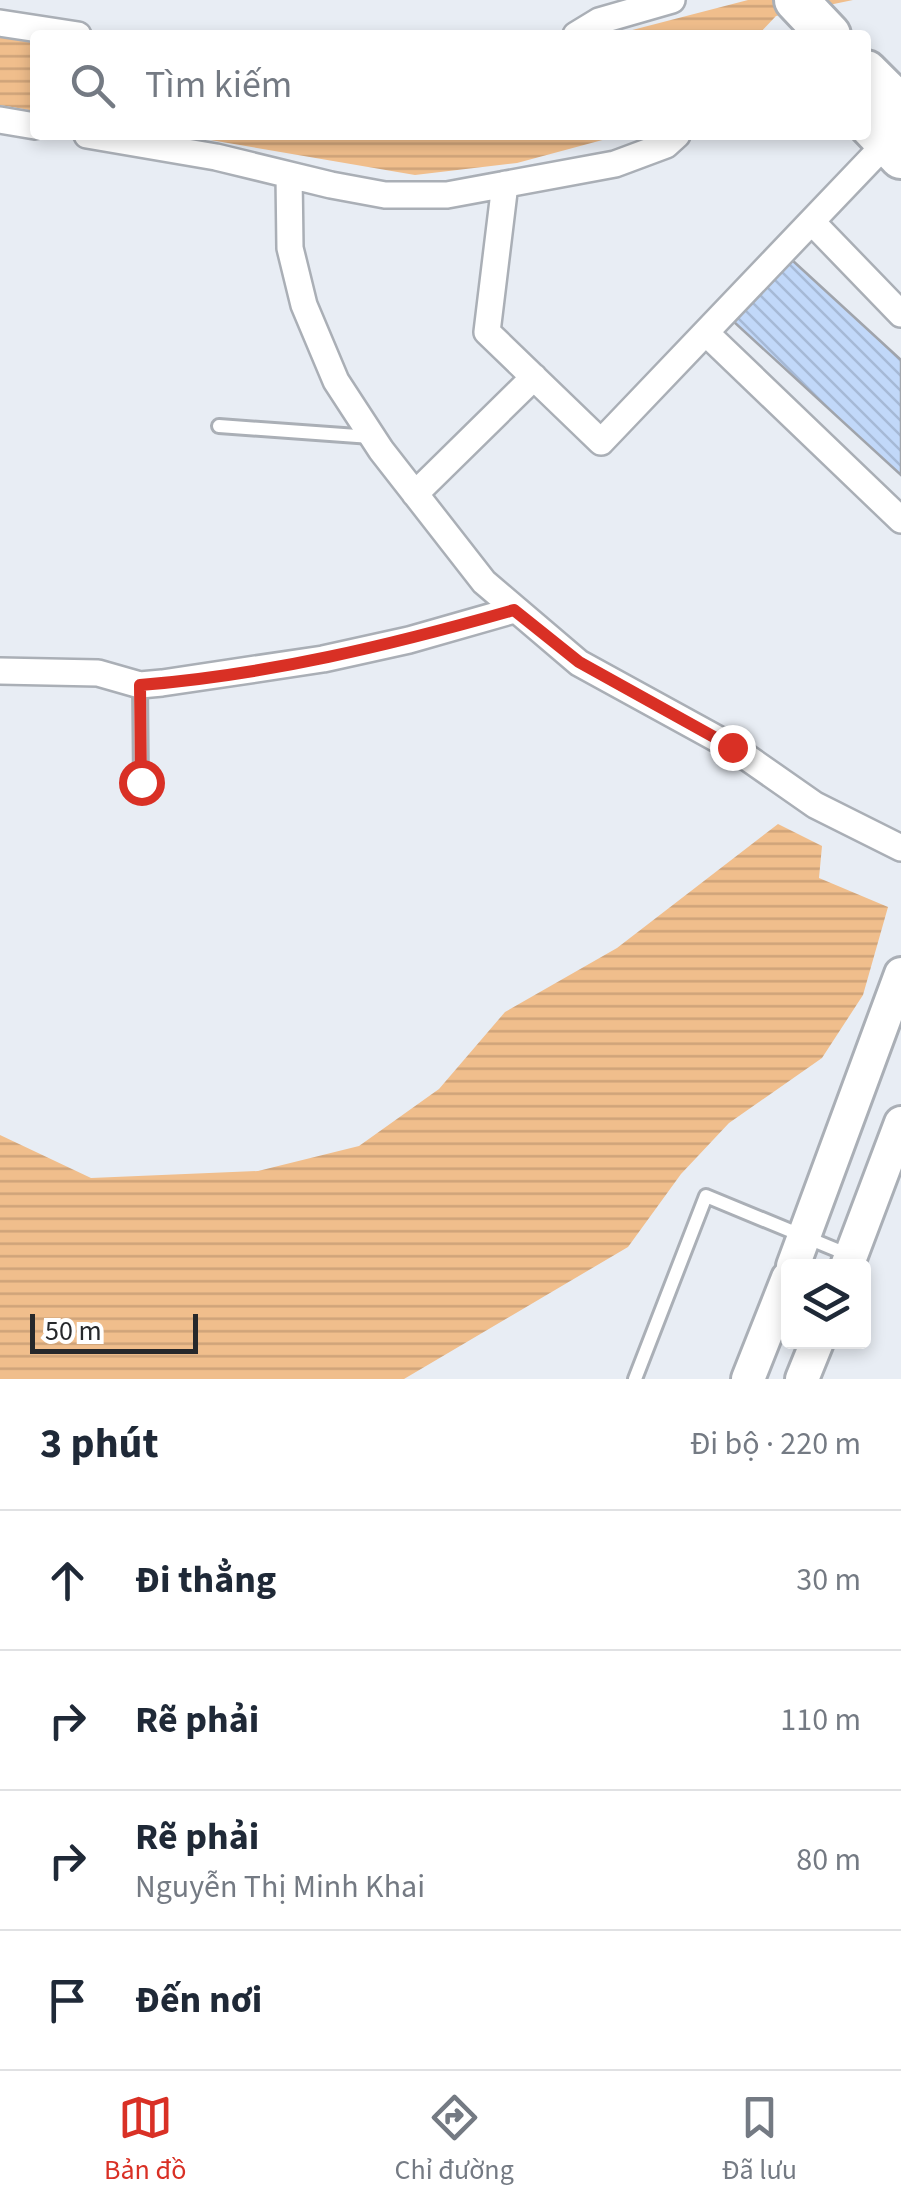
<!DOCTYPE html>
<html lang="vi">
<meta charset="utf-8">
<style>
:root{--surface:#fff;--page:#f6f6f7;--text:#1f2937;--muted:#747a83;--line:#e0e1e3;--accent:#d93025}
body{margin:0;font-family:"Source Sans 3",sans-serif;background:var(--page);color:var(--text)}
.controls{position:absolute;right:30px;bottom:30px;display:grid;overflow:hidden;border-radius:10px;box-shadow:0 5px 15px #0003}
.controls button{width:90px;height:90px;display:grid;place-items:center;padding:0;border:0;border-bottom:2px solid var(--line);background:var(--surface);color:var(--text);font:50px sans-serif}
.scale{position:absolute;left:30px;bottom:25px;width:168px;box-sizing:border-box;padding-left:10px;border:5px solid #26282b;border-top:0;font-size:28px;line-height:35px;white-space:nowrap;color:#26282b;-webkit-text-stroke:8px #fff;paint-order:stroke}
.stop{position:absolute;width:30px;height:30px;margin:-22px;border:8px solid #d93025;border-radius:50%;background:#fff}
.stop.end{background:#d93025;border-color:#fff;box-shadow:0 2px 10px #0008}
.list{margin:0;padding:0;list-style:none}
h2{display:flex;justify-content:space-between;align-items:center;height:130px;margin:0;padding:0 40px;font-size:42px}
h2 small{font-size:32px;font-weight:400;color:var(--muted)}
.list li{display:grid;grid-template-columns:65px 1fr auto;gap:30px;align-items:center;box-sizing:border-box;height:140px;padding:0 40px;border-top:2px solid var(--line)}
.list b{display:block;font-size:38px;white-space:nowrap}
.list p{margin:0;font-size:32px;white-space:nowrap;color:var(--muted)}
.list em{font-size:32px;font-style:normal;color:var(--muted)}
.icon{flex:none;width:55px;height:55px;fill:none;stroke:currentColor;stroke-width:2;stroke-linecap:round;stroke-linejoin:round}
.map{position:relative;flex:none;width:901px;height:1379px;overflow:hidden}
.search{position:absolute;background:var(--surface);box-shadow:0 5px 15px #0003;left:30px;right:30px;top:30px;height:110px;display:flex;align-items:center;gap:25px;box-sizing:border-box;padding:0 35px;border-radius:10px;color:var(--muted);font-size:38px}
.sheet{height:690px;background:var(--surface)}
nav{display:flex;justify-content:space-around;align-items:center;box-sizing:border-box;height:140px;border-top:2px solid var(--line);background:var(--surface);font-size:28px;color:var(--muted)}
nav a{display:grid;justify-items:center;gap:5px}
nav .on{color:var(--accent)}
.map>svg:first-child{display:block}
.water{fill:url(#water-rules)}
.building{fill:url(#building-back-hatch);stroke:#a0a4ab;stroke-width:2.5}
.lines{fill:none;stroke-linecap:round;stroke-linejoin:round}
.service-casing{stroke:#aaafb6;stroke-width:18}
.minor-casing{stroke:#aaafb6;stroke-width:30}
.tertiary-casing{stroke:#aaafb6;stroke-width:38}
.primary-casing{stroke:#aaafb6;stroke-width:48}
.service{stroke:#fff;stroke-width:12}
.minor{stroke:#fff;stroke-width:25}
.tertiary{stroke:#fff;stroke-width:32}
.primary{stroke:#fff;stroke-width:42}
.route{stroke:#d93025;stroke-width:12}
</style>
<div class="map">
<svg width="901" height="1379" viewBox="0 0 901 1379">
<defs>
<pattern id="water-rules" width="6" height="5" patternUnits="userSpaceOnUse" patternTransform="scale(2.5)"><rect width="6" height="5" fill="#f0be8c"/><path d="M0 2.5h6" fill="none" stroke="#cea379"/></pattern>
<pattern id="building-back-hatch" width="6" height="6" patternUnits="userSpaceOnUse" patternTransform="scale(2.5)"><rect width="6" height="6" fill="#c1d8f9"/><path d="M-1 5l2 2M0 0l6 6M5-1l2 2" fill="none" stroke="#a6b9d6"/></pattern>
</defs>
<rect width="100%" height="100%" fill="#e8edf4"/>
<path class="water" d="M748,0h105l-77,16 -18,19h-145z
M0,31l35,6v74l-35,-6z
M181,135h440l-104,28 -102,12z
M778,824l44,22 -3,32 69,29 -25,88 -41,63 -93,65 -48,51 -53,73 -224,132h-404v-244l91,43 167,-7 101,-25 80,-57 66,-77 112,-64z"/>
<path class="building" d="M792,260l109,100v115l-167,-153z"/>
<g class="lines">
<g class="service-casing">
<path id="service" d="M219,426l152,11
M140,685l1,97
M635,1379l71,-183 143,59"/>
</g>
<g class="minor-casing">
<path id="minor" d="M0,23l78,12
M576,35l23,-14 73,-21
M0,120l35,6
M87,135l129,22 115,28 54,10h62l168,-31 51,-19 11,-10
M289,175l1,73 14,57 32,76 45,69 103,132 95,81 153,84 83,58 86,43
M505,184l-18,148 114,110 293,-307
M812,222l89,92
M706,333l195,187
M415,494l119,-117
M0,671l98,2 42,12 22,-2 161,-24 86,-19 105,-30"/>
</g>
<g class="tertiary-casing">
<path id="tertiary" d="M793,1266l108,-292
M847,1266l54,-143
M748,1379l40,-101
M802,1379l15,-37"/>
</g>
<g class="primary-casing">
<path id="primary" d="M796,0l33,35
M866,72l35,35
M866,120l35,37"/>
</g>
<use href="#service" class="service"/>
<use href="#minor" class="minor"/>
<use href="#tertiary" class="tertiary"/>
<use href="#primary" class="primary"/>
</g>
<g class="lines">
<path class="route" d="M141,782l-1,-97c127,-10 251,-40 374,-75l65,52 153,85"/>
</g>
</svg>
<div class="controls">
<button><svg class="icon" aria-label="layers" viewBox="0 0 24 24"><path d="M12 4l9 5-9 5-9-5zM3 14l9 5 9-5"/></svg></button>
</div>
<div class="scale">50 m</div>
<div class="stop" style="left:141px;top:782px"></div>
<div class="stop end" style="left:732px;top:747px"></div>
<div class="search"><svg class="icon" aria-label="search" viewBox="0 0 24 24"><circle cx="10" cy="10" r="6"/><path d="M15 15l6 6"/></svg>Tìm kiếm</div>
</div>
<section class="sheet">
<h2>3 phút<small>Đi bộ · 220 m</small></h2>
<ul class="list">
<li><svg class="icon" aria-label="ahead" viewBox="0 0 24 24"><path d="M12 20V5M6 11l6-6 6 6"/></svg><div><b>Đi thẳng</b></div><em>30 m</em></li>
<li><svg class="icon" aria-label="right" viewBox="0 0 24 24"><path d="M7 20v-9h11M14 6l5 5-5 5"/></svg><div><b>Rẽ phải</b></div><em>110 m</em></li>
<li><svg class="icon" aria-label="right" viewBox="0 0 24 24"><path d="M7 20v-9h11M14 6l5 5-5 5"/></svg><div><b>Rẽ phải</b><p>Nguyễn Thị Minh Khai</p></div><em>80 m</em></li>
<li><svg class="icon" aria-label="arrive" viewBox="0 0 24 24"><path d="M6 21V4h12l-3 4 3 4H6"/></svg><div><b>Đến nơi</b></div></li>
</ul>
</section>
<nav>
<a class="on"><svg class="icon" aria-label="map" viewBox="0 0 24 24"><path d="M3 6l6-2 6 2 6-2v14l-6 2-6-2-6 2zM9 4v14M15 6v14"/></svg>Bản đồ</a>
<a><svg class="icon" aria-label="directions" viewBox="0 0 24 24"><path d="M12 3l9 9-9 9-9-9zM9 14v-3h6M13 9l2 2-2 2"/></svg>Chỉ đường</a>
<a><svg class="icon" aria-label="saved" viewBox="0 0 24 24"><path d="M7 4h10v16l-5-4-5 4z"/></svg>Đã lưu</a>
</nav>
